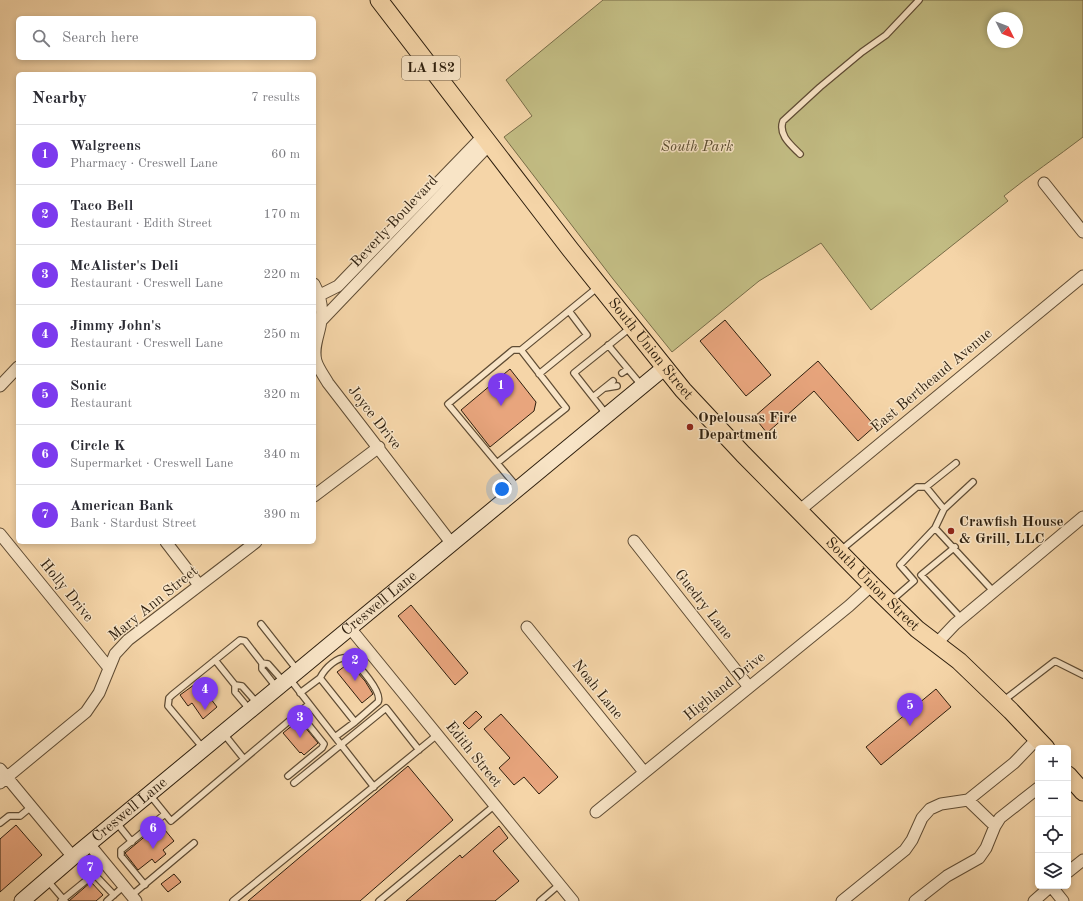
<!DOCTYPE html>
<meta charset="utf-8">
<style>
:root{--surface:#fff;--page:#f2f2f3;--text:#2b2b33;--muted:#7c7c81;--line:#e1e1e2;--accent:#7c3aed}
body{margin:0;font-family:"Old Standard TT",serif;background:var(--page);color:var(--text)}
.controls{position:absolute;right:12px;bottom:12px;display:grid;overflow:hidden;border-radius:6px;box-shadow:0 2px 6px #0003}
.controls button{width:36px;height:36px;display:grid;place-items:center;padding:0;border:0;border-bottom:1px solid var(--line);background:var(--surface);color:var(--text);font:20px sans-serif}
.compass{position:absolute;left:987px;top:12px;width:36px;height:36px;border-radius:50%;background:var(--surface);box-shadow:0 2px 6px #0003;rotate:132deg}
.you{position:absolute;left:502px;top:489px;width:14px;height:14px;margin:-10px;border:3px solid #fff;border-radius:50%;background:#1a73e8;box-shadow:0 0 0 6px #1a73e833}
.badge{display:grid;place-items:center;width:26px;height:26px;border-radius:50%;background:var(--accent);color:#fff;font-size:13px;font-weight:700}
.pin{position:absolute;translate:-50% -33px;filter:drop-shadow(0 1px 2px #0008)}
.pin::after{content:'';position:absolute;top:21px;width:14px;height:12px;background:inherit;clip-path:polygon(0 0,100% 0,50% 100%)}
.list{margin:0;padding:0;list-style:none}
h2{display:flex;justify-content:space-between;align-items:center;height:52px;margin:0;padding:0 16px;font-size:17px}
h2 small{font-size:13px;font-weight:400;color:var(--muted)}
.list li{display:grid;grid-template-columns:26px 1fr auto;gap:12px;align-items:center;box-sizing:border-box;height:60px;padding:0 16px;border-top:1px solid var(--line)}
.list b{display:block;font-size:15px;white-space:nowrap}
.list p{margin:0;font-size:13px;white-space:nowrap;color:var(--muted)}
.list em{font-size:13px;font-style:normal;color:var(--muted)}
.icon{flex:none;width:22px;height:22px;fill:none;stroke:currentColor;stroke-width:2;stroke-linecap:round;stroke-linejoin:round}
.map{position:relative;flex:none;width:1083px;height:901px;overflow:hidden}
.search{position:absolute;background:var(--surface);box-shadow:0 2px 6px #0003;left:16px;top:16px;width:300px;height:44px;display:flex;align-items:center;gap:10px;box-sizing:border-box;padding:0 14px;border-radius:6px;color:var(--muted);font-size:15px}
.panel{position:absolute;background:var(--surface);box-shadow:0 2px 6px #0003;left:16px;top:72px;width:300px;height:472px;border-radius:6px}
.map>svg:first-child{display:block}
.green{fill:#c2bc83;stroke:#786d48;fill-rule:evenodd}
.building{fill:#e8a57d;stroke:#2d1e0d}
.lines{fill:none;stroke-linecap:round;stroke-linejoin:round}
.service-casing{stroke:#5f4c34;stroke-width:8}
.minor-casing{stroke:#5f4c34;stroke-width:13}
.secondary-casing{stroke:#2d1e0d;stroke-width:17}
.primary-casing{stroke:#2d1e0d;stroke-width:19}
.service{stroke:#f8e4c6;stroke-width:5.5}
.minor{stroke:#f8e4c6;stroke-width:11}
.secondary{stroke:#f8e4c6;stroke-width:15}
.primary{stroke:#f5d5a8;stroke-width:17}
.poi-dot{fill:#8f2418;stroke:#f8e4c6;stroke-width:1.5}
.labels{text-anchor:middle;dominant-baseline:central;stroke-width:3;stroke-linejoin:round;paint-order:stroke}
.shield{fill:#f8e4c6;stroke:#6a5944;stroke-width:1}
.shield-label{font-size:14px;font-weight:bold;fill:#2d1e0d}
.park-label{font-size:15px;font-style:italic;fill:#5a4d30;stroke:#f8e4c6}
.street-label{font-size:15px;fill:#2d1e0d;stroke:#f8e4c6}
.poi-label{font-size:15px;font-weight:bold;fill:#2d1e0d;stroke:#f8e4c6;text-anchor:start}
</style>
<div class="map">
<svg width="1083" height="901" viewBox="0 0 1083 901">
<rect width="100%" height="100%" fill="#f5d5a8"/>
<filter id="stains"><feTurbulence type="fractalNoise" baseFrequency=".005" numOctaves="4"/><feColorMatrix values="0 0 0 0 .2 0 0 0 0 .09 0 0 0 0 .02 0 0 0 .5 -.17"/></filter>
<radialGradient id="worn" r=".72"><stop offset=".6" stop-color="#630" stop-opacity="0"/><stop offset="1" stop-color="#630" stop-opacity=".3"/></radialGradient>
<path class="green" d="M603,0h480v137c-26,20 -53,38 -79,59l4,5 -137,109 -50,-67 -62,38 -87,71 -59,-73 -109,-142 28,-21 -26,-36zM993,18h24v24h-24z"/>
<path class="building" d="M725,320l46,55 -25,21 -46,-55z
M818,361l57,65 -17,15 -44,-50 -47,42 -13,-16z
M510,369l26,33 -2,9 -44,36 -29,-37z
M411,605l57,68 -13,12 -57,-69z
M349,663l16,18 8,13 -11,9 -25,-31z
M198,682l19,25 -14,12 -11,-16 -4,3 -8,-11z
M936,689l15,18 -70,58 -15,-18z
M476,711l6,6 -13,12 -6,-6z
M501,714l57,63 -19,17 -15,-17 -10,8 -15,-17 11,-10 -26,-29z
M299,720l19,23 -14,12 -3,-3 -1,1 -17,-20z
M408,766l45,54 -93,81h-112z
M160,824l14,17 -11,9 3,4 -11,9 -3,-4 -14,11 -13,-17z
M16,825l26,30 -42,37v-53z
M499,826l9,12 -15,13 26,30 -24,20h-89l54,-46 2,3z
M174,874l7,8 -13,10 -7,-8z
M91,882l12,13 -7,6h-27z"/>
<g class="lines">
<g class="service-casing">
<path id="service" d="M800,154c-9,-9 -22,-19 -17,-33l37,-34 42,-35 24,-17 33,-35
M608,345l34,41
M622,373l6,-4
M539,374l48,-39 -18,-24
M605,388l12,-2
M593,397l20,-16
M607,415l-33,-42 56,-45
M497,463l-49,-59 65,-54h8
M518,488l-21,-25 69,-55 -45,-58 77,-63
M944,509l-18,-22 30,-24
M935,528l9,-19 29,-27
M955,547l-34,28 40,43
M841,550l76,-63h9
M891,601l23,-20 -14,-16 35,-37 59,64
M261,624l37,47
M215,660l20,25v7l15,18
M262,663l6,1 15,17
M289,678l85,109
M320,678c5,-10 18,-23 30,-20 8,7 33,34 28,44l-23,20
M235,685l7,1 15,17
M300,693l20,-15 35,44 -20,15
M1003,701l52,-40 28,14
M224,734l20,25
M203,748l-35,-42 1,-8 3,-3 68,-55 5,1 17,22v6l15,19
M288,776l34,-28 2,-4 -25,-31
M294,783l92,-75 33,42
M150,795l21,26 138,-117
M116,822l16,20
M0,823l9,-7h11l11,-9
M47,880l18,21
M145,885l-24,-29v-6l44,-36
M132,895l62,-52
M61,901l33,-27 20,21
M107,901l17,-15
M233,901l204,-166
M379,901l116,-96
M540,901l20,-17"/>
</g>
<g class="minor-casing">
<path id="minor" d="M1044,183l39,49
M314,284c6,11 9,23 7,36 -1,13 -9,27 -5,41 2,7 8,15 12,22l124,161
M320,295l18,-9 145,-150
M321,321l169,-177
M0,386l18,-19
M314,496l65,-49
M800,510l283,-234
M0,534l109,134
M634,541l115,146
M166,542l33,43
M527,627l117,145
M350,628l223,273
M936,644l19,-20 128,-107
M0,769l73,88
M0,783l86,-71 13,-19 16,-39 13,-14 128,-98
M968,800l27,26
M596,812l253,-206 23,-21
M89,844l47,57
M1068,872l15,-12
M1051,886l12,15
M842,901l63,-51 7,-10 10,-22 8,-9 11,-5 27,-4 46,-37 23,-24
M915,901l32,-25 32,-18 7,-10 9,-22 5,-8 38,-30
M1034,901l17,-15"/>
</g>
<g class="secondary-casing">
<g id="secondary">
<path id="s1" d="M22,901l51,-44 591,-489"/>
</g>
</g>
<g class="primary-casing">
<g id="primary">
<path id="s2" d="M379,0l191,249 113,141 60,64 129,131 45,44 42,32 52,50 35,37"/>
<path d="M1068,775l15,17"/>
</g>
</g>
<use href="#service" class="service"/>
<use href="#minor" class="minor"/>
<use href="#secondary" class="secondary"/>
<use href="#primary" class="primary"/>
</g>
<g class="poi-dot">
<circle cx="690" cy="427" r="4"/>
<circle cx="951" cy="531" r="4"/>
</g>
<g class="labels">
<rect class="shield" x="402" y="56" width="58" height="24" rx="3"/>
<g class="shield-label">
<text x="431" y="68">LA 182</text>
</g>
<g class="park-label">
<text x="697" y="147">South Park</text>
</g>
<g class="street-label">
<text transform="translate(395 222) rotate(-47)">Beverly Boulevard</text>
<text stroke="none"><textPath href="#s2" startOffset="442">South Union Street</textPath></text>
<text transform="translate(932 381) rotate(-40)">East Bertheaud Avenue</text>
<text transform="translate(374 418) rotate(52)">Joyce Drive</text>
<text stroke="none"><textPath href="#s2" startOffset="766">South Union Street</textPath></text>
<text transform="translate(66 591) rotate(51)">Holly Drive</text>
<text transform="translate(154 604) rotate(-39)">Mary Ann Street</text>
<text stroke="none"><textPath href="#s1" startOffset="465">Creswell Lane</textPath></text>
<text transform="translate(703 605) rotate(52)">Guedry Lane</text>
<text transform="translate(725 687) rotate(-39)">Highland Drive</text>
<text transform="translate(597 690) rotate(51)">Noah Lane</text>
<text transform="translate(473 755) rotate(51)">Edith Street</text>
<text stroke="none"><textPath href="#s1" startOffset="141">Creswell Lane</textPath></text>
</g>
<g class="poi-label">
<text x="698" y="418">Opelousas Fire<tspan x="698" dy="17">Department</tspan></text>
<text x="959" y="522">Crawfish House<tspan x="959" dy="17">&amp; Grill, LLC</tspan></text>
</g>
</g>
<rect width="100%" height="100%" filter="url(#stains)"/>
<rect width="100%" height="100%" fill="url(#worn)"/>
</svg>
<div class="controls">
<button>+</button>
<button>−</button>
<button><svg class="icon" aria-label="locate" viewBox="0 0 24 24"><circle cx="12" cy="12" r="6"/><path d="M12 2v4M12 18v4M2 12h4M18 12h4"/></svg></button>
<button><svg class="icon" aria-label="layers" viewBox="0 0 24 24"><path d="M12 4l9 5-9 5-9-5zM3 14l9 5 9-5"/></svg></button>
</div>
<svg class="compass" viewBox="-18 -18 36 36"><path d="M0-13l5 13h-10z" fill="#e53935"/><path d="M0 13l5-13h-10z" fill="#7c7c81"/></svg>
<div class="you"></div>
<div class="pin badge" style="left:501px;top:406px">1</div>
<div class="pin badge" style="left:355px;top:681px">2</div>
<div class="pin badge" style="left:300px;top:738px">3</div>
<div class="pin badge" style="left:205px;top:710px">4</div>
<div class="pin badge" style="left:910px;top:726px">5</div>
<div class="pin badge" style="left:153px;top:849px">6</div>
<div class="pin badge" style="left:90px;top:888px">7</div>
<div class="search"><svg class="icon" aria-label="search" viewBox="0 0 24 24"><circle cx="10" cy="10" r="6"/><path d="M15 15l6 6"/></svg>Search here</div>
<section class="panel">
<h2>Nearby<small>7 results</small></h2>
<ul class="list">
<li><span class="badge">1</span><div><b>Walgreens</b><p>Pharmacy · Creswell Lane</p></div><em>60 m</em></li>
<li><span class="badge">2</span><div><b>Taco Bell</b><p>Restaurant · Edith Street</p></div><em>170 m</em></li>
<li><span class="badge">3</span><div><b>McAlister's Deli</b><p>Restaurant · Creswell Lane</p></div><em>220 m</em></li>
<li><span class="badge">4</span><div><b>Jimmy John's</b><p>Restaurant · Creswell Lane</p></div><em>250 m</em></li>
<li><span class="badge">5</span><div><b>Sonic</b><p>Restaurant</p></div><em>320 m</em></li>
<li><span class="badge">6</span><div><b>Circle K</b><p>Supermarket · Creswell Lane</p></div><em>340 m</em></li>
<li><span class="badge">7</span><div><b>American Bank</b><p>Bank · Stardust Street</p></div><em>390 m</em></li>
</ul>
</section>
</div>
